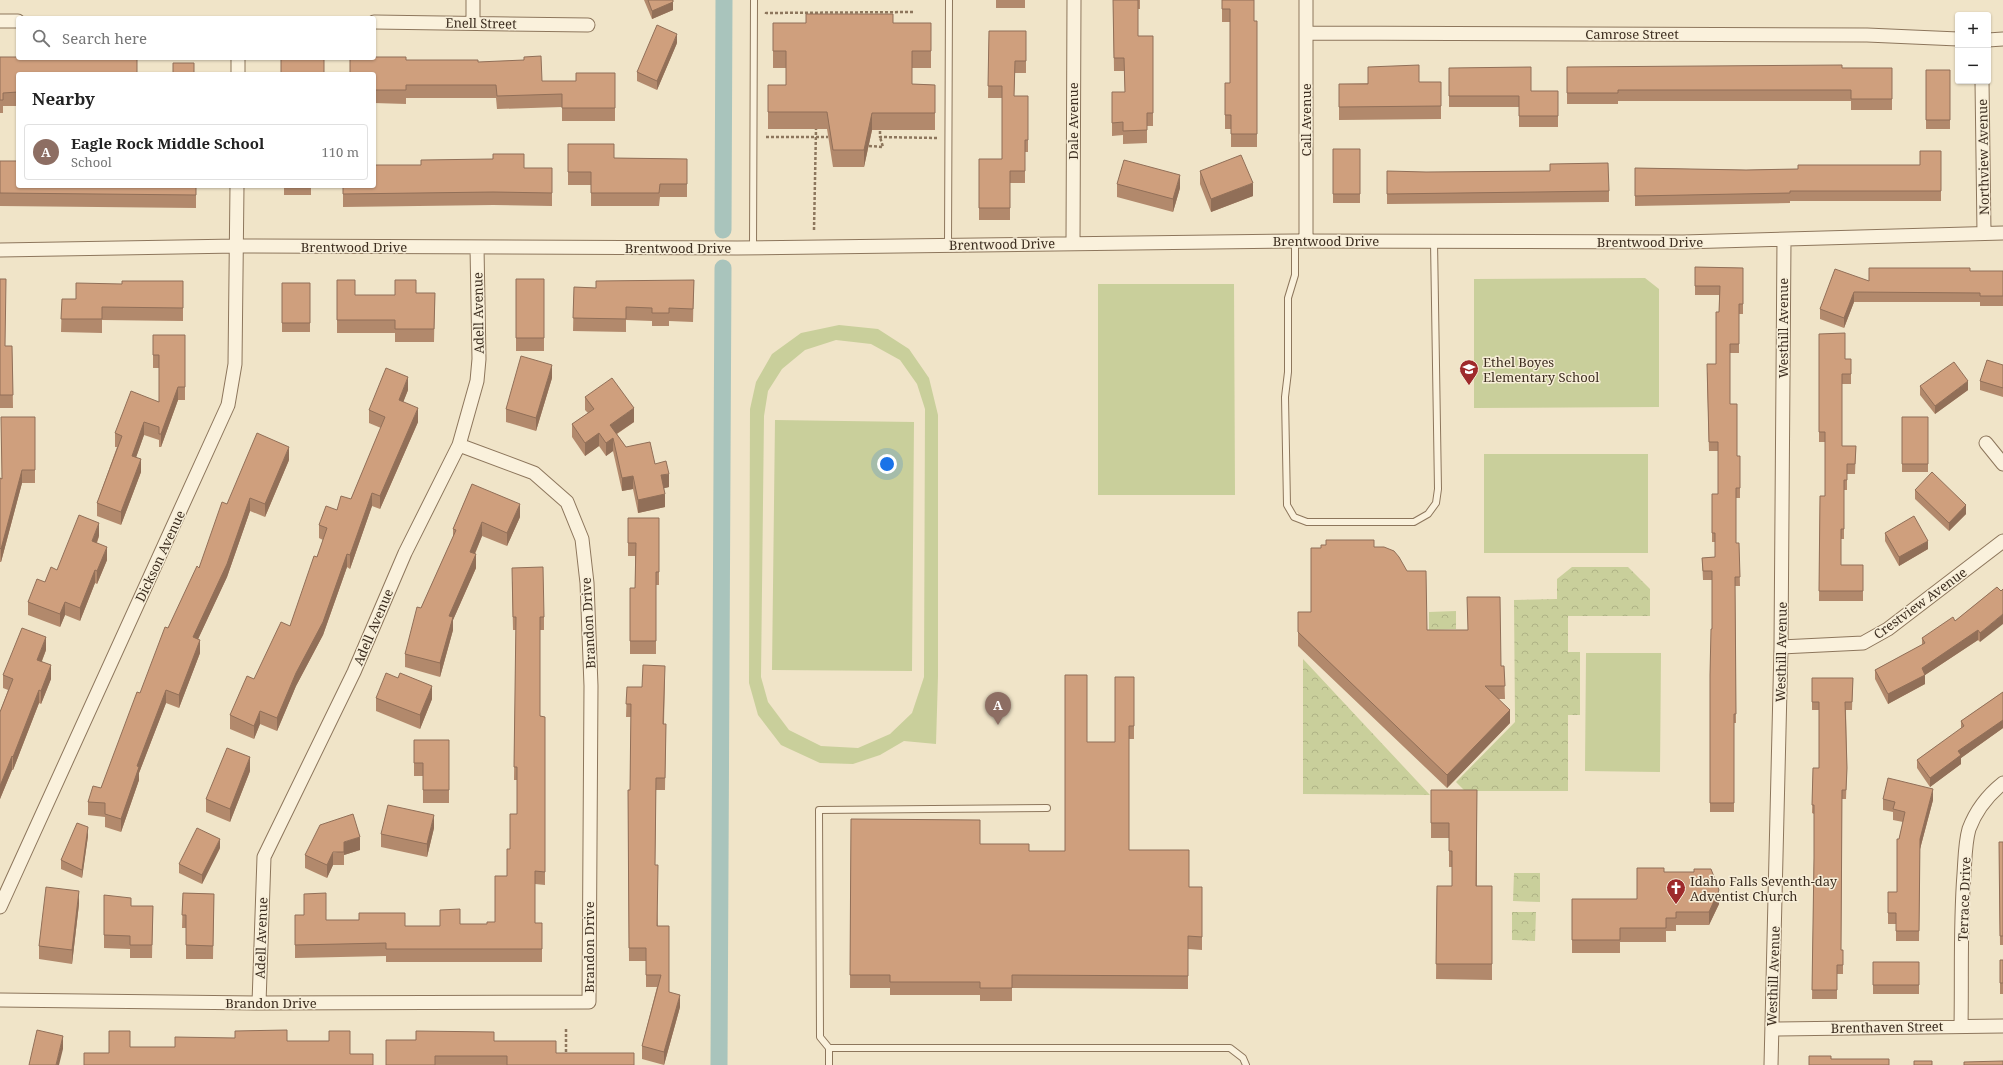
<!DOCTYPE html>
<meta charset="utf-8">
<style>
:root{--surface:#fff;--page:#f2f2f2;--text:#222;--muted:#767676;--line:#e0e0e0;--accent:#ea580c}
body{margin:0;font-family:"Noto Serif",serif;background:var(--page);color:var(--text)}
.controls{position:absolute;right:12px;top:12px;display:grid;overflow:hidden;border-radius:4px;box-shadow:0 1px 3px #0004}
.controls button{width:36px;height:36px;display:grid;place-items:center;padding:0;border:0;border-bottom:1px solid var(--line);background:var(--surface);color:var(--text);font:20px sans-serif}
.you{position:absolute;left:887px;top:464px;width:14px;height:14px;margin:-10px;border:3px solid #fff;border-radius:50%;background:#1a73e8;box-shadow:0 0 0 6px #1a73e833}
.badge{display:grid;place-items:center;width:26px;height:26px;border-radius:50%;background:var(--accent);color:#fff;font-size:13px;font-weight:700}
.pin{position:absolute;translate:-50% -33px;filter:drop-shadow(0 1px 2px #0008)}
.pin::after{content:'';position:absolute;top:21px;width:14px;height:12px;background:inherit;clip-path:polygon(0 0,100% 0,50% 100%)}
.list{margin:0;padding:0;list-style:none}
h2{display:flex;justify-content:space-between;align-items:center;height:52px;margin:0;padding:0 16px;font-size:17px}
h2 small{font-size:13px;font-weight:400;color:var(--muted)}
.list li{display:grid;grid-template-columns:26px 1fr auto;gap:12px;align-items:center;box-sizing:border-box;height:56px;margin:0 8px 8px;padding:0 8px;border:1px solid var(--line);border-radius:4px}
.list b{display:block;font-size:15px;white-space:nowrap}
.list p{margin:0;font-size:13px;white-space:nowrap;color:var(--muted)}
.list em{font-size:13px;font-style:normal;color:var(--muted)}
.icon{flex:none;width:22px;height:22px;fill:none;stroke:currentColor;stroke-width:2;stroke-linecap:round;stroke-linejoin:round}
.map{position:relative;flex:none;width:2003px;height:1065px;overflow:hidden}
.search{position:absolute;background:var(--surface);box-shadow:0 1px 3px #0004;left:16px;top:16px;width:360px;height:44px;display:flex;align-items:center;gap:10px;box-sizing:border-box;padding:0 14px;border-radius:4px;color:var(--muted);font-size:15px}
.panel{position:absolute;background:var(--surface);box-shadow:0 1px 3px #0004;left:16px;top:72px;width:360px;height:116px;border-radius:4px}
.map>svg:first-child{display:block}
.park{fill:url(#park-crowns)}
.pitch{fill:#c9cf9b;fill-rule:evenodd}
.lines{fill:none;stroke-linecap:round;stroke-linejoin:round}
.canal{stroke:#a9c4bc;stroke-width:17}
.lane-casing{stroke:#8d765c;stroke-width:8}
.street-casing{stroke:#8d765c;stroke-width:15}
.path{stroke:#8d765c;stroke-width:2.5;stroke-dasharray:3 2;stroke-linecap:butt}
.lane{stroke:#faf1dc;stroke-width:6}
.street{stroke:#faf1dc;stroke-width:13}
.wall{fill:#b2896c}
.shaded-wall{fill:#916f58}
.building{fill:#cf9f7d;stroke:#916f58}
.labels{text-anchor:middle;dominant-baseline:central;stroke-width:3;stroke-linejoin:round;paint-order:stroke}
.street-label{font-size:13px;fill:#3d2e20;stroke:#f7eed8}
.poi-label{font-size:13px;fill:#3d2e20;stroke:#f7eed8;text-anchor:start}
</style>
<div class="map">
<svg width="2003" height="1065" viewBox="0 0 2003 1065">
<defs>
<pattern id="park-crowns" width="20" height="18" patternUnits="userSpaceOnUse"><rect width="20" height="18" fill="#c9cf9b"/><path d="M2 6a3 3 0 1 1 6 0M12 15a3 3 0 1 1 6 0" fill="none" stroke="#aeb285"/></pattern>
</defs>
<rect width="100%" height="100%" fill="#f0e4c8"/>
<path class="park" d="M1572,567h56l22,22v27h-82v36h12v63h-12v76h-103l-9,-9 59,-60 -1,-122 43,-1v-20z
M1456,611v18l-27,1v-18z
M1303,659l127,136 -127,-1z
M1514,873h26v29l-27,-1z
M1512,912h24l-1,29 -23,-1z"/>
<path class="pitch" d="M1645,278l14,11v118l-185,1v-129z
M1098,284h136l1,211h-137z
M839,325l39,4 31,20 20,29 9,37v261l-2,68 -32,-3 -24,14 -27,9 -33,-1 -39,-18 -23,-30 -9,-32 1,-274 6,-27 16,-28 29,-21zM836,340l35,4 29,16 17,24 8,25 -1,268 -12,36 -22,21 -32,14 -37,-2 -32,-16 -21,-28 -7,-25 3,-261 4,-25 14,-22 23,-19z
M775,420l139,2 -2,249 -140,-1z
M1484,454h164v99h-164z
M1586,653h75l-1,119 -75,-1z"/>
<g class="lines">
<path class="canal" d="M723,230l1,-230
M719,1065l4,-797"/>
<g class="lane-casing">
<path id="lane" d="M1295,241v34l-7,23v74l-3,25 2,108 7,12 13,5h107l14,-8 8,-11 2,-14 -4,-248
M948,245l1,-245
M753,247l1,-247
M829,1048l-9,-11 -1,-227 228,-2
M829,1065v-17h401l13,10 3,7"/>
</g>
<g class="street-casing">
<path id="street" d="M473,0v22
M0,21h18
M374,22l214,3
M1307,33l560,2 91,4
M1988,40l15,-1
M238,74v-16
M1982,81l2,152
M1306,241v-241
M1073,243l1,-243
M0,250l237,-4 500,2 558,-7 388,1 320,-9
M1986,443l17,21
M1781,647l82,-4 25,-14 115,-88
M0,907l228,-502 7,-41 2,-178
M0,1000l259,3 330,-1 2,-316 -4,-103 -5,-44 -15,-37 -33,-29 -75,-28
M259,1003l5,-146 90,-185 51,-119 54,-108 18,-64 2,-22 -2,-112
M1961,1026c1,-50 -1,-101 3,-152 1,-14 1,-31 5,-45 7,-19 19,-34 34,-46
M1772,1029l231,-3
M1771,1065l10,-418 3,-407"/>
</g>
<path class="path" d="M766,14v-1l149,-1
M880,131v6l58,1
M766,137h62
M869,146l14,1 -3,-10
M814,230l2,-101
M566,1057v-29"/>
<use href="#lane" class="lane"/>
<use href="#street" class="street"/>
</g>
<path class="wall" d="M644,0h29v10l-21,9z
M996,0h29v8h-29z
M1113,0h27v9h-2v27h15v90h-6v17l-24,1v-9l-11,1v-44h13l-1,-21h-10z
M1222,0l32,21h3v126h-26v-18h-6v-46h5v-61h-8z
M773,23h158v45h-19v16l23,1v45h-63l-8,37h-31l-6,-38h-59v-44h18v-17h-13z
M989,31h37v42h-11l-1,23h14v56h-3v31h-15v37h-31v-61h23v-61h-14z
M677,43l-20,47 -20,-9v-9z
M0,57l18,17v32h-15v7h-3z
M406,60l72,2 64,19h34l39,-8v48h-53v-14l-65,2 -1,-11h-90v6l-32,-1v-29z
M1567,67l325,1v42h-41v-9h-233v3h-51z
M1449,68l82,23h27v36h-39v-20h-70z
M1926,70h24v59h-24z
M1419,82h22v37l-102,1v-36z
M568,144l46,14 73,1v38h-27l-1,9h-68v-21h-23z
M1333,149h27v54h-27z
M1941,151v50h-151v2l-155,3v-38l111,2 52,-1 122,-4z
M0,161l196,25v22l-196,-2z
M524,168h28v38l-59,-1 -150,2v-21z
M1200,171l53,25 -42,16 -11,-28z
M1387,171l222,20v11l-222,2z
M1117,184l63,4 -7,24 -56,-15z
M284,186h27v9h-27z
M1695,267l48,1v46h-4v39h-9v51l7,52h3v42h-4v45h3l1,43h-5l1,137h-2v89h-24v-137l2,-46v-49h-9l-1,-22 13,-1v-15h-3v-48h6v-43h-9l-2,-78 9,-9 3,-52v-17h-24z
M1970,271h33v35h-23v-4h-126l-10,26 -24,-9v-10l49,-28z
M0,279l5,67h7l1,62h-13z
M516,279h28v72h-28z
M337,280l18,15h40l21,-2h19l-1,49h-39v-9h-58z
M694,280l-1,42 -24,-1v5h-17v-5l-26,-1v12l-53,-1 1,-44 22,1z
M183,281v40l-81,-1v13l-41,-1 1,-33h14l46,-15z
M282,283h28v49h-28z
M1819,334l26,25h6v25h-9v62h14l-1,28h-8v16h-3v49h-3v26h22v36h-44l1,-105h5v-54h-6z
M153,335h32v65h-7l-17,47h-2v-7l-15,-5 -8,22 5,15 -20,53 -24,-9v-13l20,-56h-2v-14l44,-31v-34h-6z
M2003,365v32l-23,-7v-9z
M552,378l-16,53 -30,-9v-13z
M1920,386l48,4 -33,24 -15,-19z
M408,390l-5,12 15,20 -38,87 -8,-3 -22,63 -3,-2 -24,68 -27,51 -19,45 -17,-7 -6,15 -24,-10v-14l60,-89 27,-69 6,-17 -4,-2v-13l18,-15 14,-11 30,-71 -12,-5v-13z
M585,397l49,25 -17,12 9,13 29,17 14,23 -5,1 1,19 -27,6 -5,-24 -11,2 -9,-40 -7,5 -7,-10 -14,10 -13,-19v-13l16,-11 -3,-3z
M35,417v66h-13l-21,79h-1v-84l2,1z
M1902,417h26v55h-26z
M289,460l-24,57 -15,-6 -23,66 -29,62 2,14 -21,55 -13,-5 -27,70v7l-18,52 -16,-5v-10l-17,-2v-13l13,-14 67,-160 31,-60 28,-64z
M472,484l48,33 -13,29 -25,-10 -7,18 1,14 -23,52v10l-13,47 -35,-10v-13l16,-46 32,-71v-8z
M1915,490l51,24 -17,17 -34,-32z
M628,518h31v67h-3v69h-26v-66h5v-32h-7z
M1885,533l43,16 -29,17 -14,-25z
M99,536l-2,7 10,17 -10,24 -2,-1 -15,38 -15,-6 -5,12 -32,-12v-13l17,-20 12,-12z
M1374,547l53,83 74,36h3l1,33h-7l12,24 -63,65 -149,-142v-34h13z
M512,581l32,36v13h-4v86l5,1v168l-10,-1v39h7v39h-156v-6l-91,2v-43l31,5 79,6h35l20,-2h27l8,-2 12,-46 3,-27 7,-35v-34h-3l2,-150h-3z
M1997,587l-17,55 -2,-2 -53,35v9l-37,20 -13,-25v-9l47,-25v-7l33,-17z
M46,650l-4,11 9,18 -10,25 -2,-1 -26,67h-1l-12,29v-87l8,-22 -5,-2v-13z
M1134,677v62h-5v111l60,37h13v63l-14,-1v40l-176,-1v13h-32v-6h-90v-7h-40l1,-169 129,25 49,7h36l22,-109h28z
M1812,678h41l-1,32h-6l1,58 -1,31h-4l-1,151h2v24h-6v25h-25l2,-141v-44l-2,-1 1,-45h6v-58h-7z
M665,679l-1,45h2l-1,66h-9l-1,75 3,61 11,66 11,15 -16,58 -22,-6v-13l15,-59h-11v-26h-17l-1,-171h2l1,-73h-5l1,-30h15z
M2003,692v36l-42,30v6l-31,23 -13,-19v-8l44,-31v-8z
M376,698l56,1 -12,30 -44,-18z
M414,740h35v63h-26v-27h-9z
M250,771l-20,51 -24,-10v-13z
M1431,790h46v96h15v94l-56,-1 1,-93h15v-19h-3v-29h-18z
M1883,799l50,1 -13,49 -1,92h-23v-17h-8v-32h9l2,-53 4,-17 -10,-2v-8l-10,-2z
M434,828l-7,29 -46,-10v-13z
M88,836l-6,42 -21,-9v-9z
M1999,842h4v103h-3z
M220,848l-18,36 -23,-11v-9z
M360,850l-16,5v10h-11l-6,13 -22,-10v-13z
M1664,872l55,32 -10,21h-33v6h-10v11h-46v11h-48v-54h65z
M183,893l31,1 -1,65h-27v-31h-4z
M104,895l27,11h22l-1,52h-22v-9l-26,-1z
M79,904l-7,60 -33,-5v-13z
M2000,960h3v34h-3z
M1873,962h46v32h-46z
M494,1041l62,12 78,12h-248z"/>
<path class="shaded-wall" d="M673,2v8l-21,9v-8z
M677,34v9l-20,47v-9z
M872,113v17l-8,37v-17z
M1180,175v13l-7,24v-13z
M1253,183v13l-42,16v-13z
M1854,292v10l-10,26v-10z
M552,365v13l-16,53v-13z
M408,377v13l-9,23v-13z
M1968,381v9l-33,24v-8z
M178,387v13l-17,47v-13z
M418,408v14l-38,87v-13z
M634,408v14l-24,16v-13z
M144,422v13l-12,34v-13z
M599,433v13l-14,10v-13z
M613,438v13l-7,5v-13z
M289,447v13l-24,57v-13z
M141,459v13l-20,53v-13z
M22,470v13l-21,79v-13z
M669,474v13l-8,2v-14z
M633,476v13l-11,2v-13z
M372,493v13l-22,63v-14z
M665,494v13l-27,6v-13z
M250,498v13l-23,66 -34,73v-13z
M520,504v13l-13,29v-13z
M1966,505v9l-17,17v-8z
M482,522v14l-12,29v-13z
M99,523v13l-7,18v-13z
M1928,541v8l-29,17v-9z
M107,547v13l-10,24v-13z
M347,554v13l-24,68 -27,51 -19,45v-13z
M476,554v14l-23,52v10l-13,47v-14l9,-47z
M95,570v13l-15,38v-13z
M65,602v13l-5,12v-13z
M2003,614v10l-23,18v-9z
M1978,630v10l-53,35v9l-37,20v-10l34,-26z
M46,637v13l-9,23v-13z
M200,640v13l-21,55v-13z
M51,665v14l-10,25v-13z
M432,686v13l-12,30v-14z
M39,690v13l-26,67v-13z
M166,690v13l-27,70v7l-18,52v-13l16,-53z
M1510,710v13l-63,65v-13z
M260,711v13l-6,15v-13z
M2003,720v8l-42,30v6l-31,23v-9l28,-27z
M12,756v14l-12,29v-13z
M250,757v14l-20,51v-13z
M1933,789v11l-13,49 -1,92 1,-102z
M434,815v13l-7,29v-13z
M88,827v9l-6,42v-8z
M360,837v13l-16,5v-13z
M220,839v9l-18,36v-9z
M333,852v13l-6,13v-13z
M1719,890v14l-10,21v-13z
M79,891v13l-7,60v-14z
M680,995v12l-16,58v-13z
M63,1036v13l-4,16h-3z"/>
<path class="building" d="M648,0h25v2l-21,9z
M1113,0h25v36h15v77h-6v17l-24,1v-9l-11,1v-31h13l-1,-34h-10z
M1222,0h32v21h3v113h-26v-19h-6v-32h5v-74h-8z
M806,14h87v9h38v28h-19v33l23,1v28h-63l-8,37h-31l-6,-38h-59v-27h18v-34h-13v-28h33z
M657,25l20,9 -20,47 -20,-9z
M989,31h37v30h-11l-1,35h14v44h-3v31h-15v37h-31v-49h23v-73h-14z
M541,56l1,25h34v-8h39v35h-53v-14l-65,2 -1,-11h-90v5h-32v-16h-24v-16h24v-1h32v3h72v2l46,-2v-3z
M0,57h18v1h119v16h-119v18l-15,1v7h-3z
M281,58h43v16h-43z
M173,63h21v11h-21z
M1419,65v17h22v24l-102,1v-23h29v-17z
M1842,65v3h50v31h-41v-9h-233v3h-51v-26z
M1531,67v24h27v25h-39v-20h-70v-28z
M1926,70h24v50h-24z
M568,144h46v14l73,1v25h-27l-1,9h-68v-21h-23z
M1333,149h27v45h-27z
M1920,151h21v40h-151v2l-155,3v-28l111,2 52,-1v-4h122z
M493,154h31v14h28v25l-59,-1 -150,2v-8h31v-21h47v-5l72,-1z
M1241,155l12,28 -42,16 -11,-28z
M1124,160l56,15 -7,24 -56,-15z
M0,161h18v25h178v9l-196,-2z
M1608,163l1,28 -222,3v-23l39,1 124,-1v-7z
M1695,267l48,1v36h-4v40h-9v60h7v52h3v32h-4v55h3l1,34h-5l1,137h-2v89h-24v-128l1,-46h1v-58h-9l-1,-13 13,-1v-24h-3v-39h6v-52h-9l-2,-78h9v-52h3l1,-26h-25z
M1869,268h101v3h33v25h-23v-3l-126,-1 -10,26 -24,-9 15,-40 34,12z
M0,279h6l-1,67h7l1,49h-13z
M516,279h28v59h-28z
M337,280h18v15h40v-15h21v13h19l-1,36h-39v-9h-58z
M694,280l-1,29 -24,-1v5h-17v-5l-26,-1v12l-53,-1 1,-31 22,1v-7z
M122,281h61v27l-81,-1v12h-41l1,-20h14v-16l46,1z
M282,283h28v40h-28z
M1845,333v26h6v15h-9v72h14l-1,18h-8v16h-3v49h-3v36h22v26h-44l1,-95h5v-64h-6v-98z
M153,335h32v52h-7l-17,47h-2v-7l-15,-5 -12,34 9,3 -20,53 -24,-9 25,-67 -7,-3 16,-42 28,11v-47h-6z
M521,356l31,9 -16,53 -30,-9z
M1987,360l16,5v23l-23,-7z
M1954,362l14,19 -33,25 -15,-20z
M386,368l22,9 -9,23 19,8 -38,88 -8,-3 -22,62 -3,-1 -24,68 -27,51 -19,45 -17,-7 -6,15 -24,-11 17,-39 7,3 27,-57 9,4 24,-70 3,1 10,-29 -8,-3 7,-19 11,4 4,-14 10,3 34,-82 -16,-7z
M612,378l22,30 -24,17 16,22 24,-5 5,22 11,-3 3,13 -8,1 4,19 -27,6 -5,-24 -11,2 -9,-40 -7,5 -7,-10 -14,10 -13,-19 22,-15 -9,-12z
M1,417h34v53h-13l-21,79 -1,-1v-70l2,1z
M1902,417h26v47h-26z
M257,433l32,14 -24,57 -15,-6 -23,66 -34,73 7,3 -21,55 -13,-5 -29,76 2,1 -18,52 -16,-5v-11l-17,-1 5,-16 8,2 36,-96 3,1 25,-66 3,1 29,-62 2,2 23,-66 5,2z
M1932,472l34,33 -17,18 -34,-33z
M472,484l48,20 -13,29 -25,-11 -12,30 6,2 -27,62 4,1 -13,46 -35,-9 12,-47 4,1 35,-78 -3,-1z
M79,515l20,8 -7,18 15,6 -10,24 -2,-1 -15,38 -15,-6 -5,12 -32,-12 9,-23 8,3 6,-15 6,3z
M1914,516l14,25 -29,16 -14,-24z
M628,518h31v54h-3v69h-26v-53h5l1,-45h-8z
M1326,540h48v7h10l10,4 5,6 8,14h19l1,59h41l-1,-33h33l1,69h3l1,20h-20l25,24 -63,65 -149,-143v-20h13v-64h10v-3h5z
M543,567l1,50h-4v99l5,1v155l-10,-1v52h7v26h-156v-6l-91,2v-30h9v-21l22,-1v27h33v-7h46v13h35v-16l20,-1v15h27v-2h8v-46h12v-27h3v-35h7v-47h-3l2,-150h-3l-1,-49z
M1997,587l4,4 2,-2v25l-23,19 -2,-3 -56,38 3,7 -37,19 -13,-24 50,-27 -3,-5 31,-21 2,4z
M22,628l24,9 -9,23 14,5 -10,26 -2,-1 -26,67 -1,-1 -12,30v-74l13,-33 -10,-4z
M643,665l22,1 -2,58h3l-1,54h-9l-1,87h3l-1,61h12v66l11,3 -16,57 -22,-6 19,-71h-15v-27h-17l-1,-158h2l1,-86h-5l1,-17h15z
M386,673l12,5 2,-5 32,13 -12,29 -44,-17z
M1065,675h22v67h28v-65h19v49h-5v124h60v37h13v50l-14,-1v40l-176,-1v13h-32v-6h-90v-7h-40l1,-156 129,1v24h49v7h36z
M1812,678h41l-1,24h-7l2,66 -1,22h-4l-1,160h2v15h-6v25h-25l2,-132v-53h-2l1,-37h6v-66h-7z
M2003,692v28l-45,31 3,4 -31,23 -13,-18 47,-34 -3,-5z
M414,740h35v50h-26v-27h-9z
M227,748l23,9 -20,52 -24,-10z
M1888,778l45,11 -13,50 -1,92h-23v-18h-8v-21h9v-53h2l6,-27 -12,-3 2,-7 -12,-3z
M1431,790h46l-1,96h16v78h-56l1,-78h15v-35h-3v-28h-18z
M388,805l46,10 -7,29 -46,-10z
M353,814l7,23 -16,5v10h-11l-6,13 -22,-10 15,-30z
M77,823l11,4 -6,43 -21,-10z
M197,828l23,11 -18,36 -23,-11z
M1999,842h4v94h-3z
M1637,868h27v4h30v-3h17l8,21 -10,22h-33v6h-10v10h-46v12h-48v-41h65z
M46,887l33,4 -7,59 -33,-4z
M183,893l31,1 -1,52 -27,-1v-30h-4z
M104,895l27,3v8h22l-1,39h-22v-9l-26,-1z
M2000,960h3v23h-3z
M1873,962h46v23h-46z
M37,1030l26,6 -7,29h-27z
M287,1030v11h42v-10h21v23h23v11h-289v-12h25v-22h21v16h45v-10l60,1v-7z
M416,1031l78,1v9h62v12h78v12h-127v-9h-72v9h-49v-25h30z
M1809,1056h22v3h58v6h-80z
M1914,1061h18v4h-18z
M2003,1061v4h-39v-3z"/>
<defs>
<g id="school-pin" transform="scale(1)"><path d="M0 17L-7.5 6A9.5 9.5 0 1 1 7.5 6Z" fill="#9e2a2b" stroke="#f7eed8"/><path d="M0-5L7-2L0 1L-7-2ZM-4 1L0 2.5L4 1V4Q0 6-4 4Z" fill="#fff"/></g>
<g id="church-pin" transform="scale(1)"><path d="M0 17L-7.5 6A9.5 9.5 0 1 1 7.5 6Z" fill="#9e2a2b" stroke="#f7eed8"/><path d="M-1.2-6h2.4v3.5h3.3v2.4h-3.3V6h-2.4V-.1h-3.3v-2.4h3.3Z" fill="#fff"/></g>
</defs>
<g fill-rule="evenodd">
<use href="#school-pin" x="1469" y="369"/>
<use href="#church-pin" x="1676" y="888"/>
</g>
<g class="labels">
<g class="street-label">
<text transform="translate(481 23) rotate(1)">Enell Street</text>
<text x="1632" y="34">Camrose Street</text>
<text transform="translate(1306 120) rotate(-90)">Call Avenue</text>
<text transform="translate(1073 121) rotate(-90)">Dale Avenue</text>
<text transform="translate(1983 157) rotate(-91)">Northview Avenue</text>
<text x="1326" y="241">Brentwood Drive</text>
<text x="1650" y="242">Brentwood Drive</text>
<text transform="translate(1002 244) rotate(-1)">Brentwood Drive</text>
<text x="354" y="247">Brentwood Drive</text>
<text x="678" y="248">Brentwood Drive</text>
<text transform="translate(478 313) rotate(-91)">Adell Avenue</text>
<text transform="translate(1783 328) rotate(-90)">Westhill Avenue</text>
<text transform="translate(160 556) rotate(-65)">Dickson Avenue</text>
<text transform="translate(1920 603) rotate(-36)">Crestview Avenue</text>
<text transform="translate(588 623) rotate(-93)">Brandon Drive</text>
<text transform="translate(373 627) rotate(-67)">Adell Avenue</text>
<text transform="translate(1781 652) rotate(-89)">Westhill Avenue</text>
<text transform="translate(1964 899) rotate(-88)">Terrace Drive</text>
<text transform="translate(261 938) rotate(-88)">Adell Avenue</text>
<text transform="translate(589 947) rotate(-90)">Brandon Drive</text>
<text transform="translate(1773 976) rotate(-88)">Westhill Avenue</text>
<text x="271" y="1003">Brandon Drive</text>
<text transform="translate(1887 1027) rotate(-1)">Brenthaven Street</text>
</g>
<g class="poi-label">
<text x="1483" y="362">Ethel Boyes<tspan x="1483" dy="15">Elementary School</tspan></text>
<text x="1690" y="881">Idaho Falls Seventh-day<tspan x="1690" dy="15">Adventist Church</tspan></text>
</g>
</g>
</svg>
<div class="controls">
<button>+</button>
<button>−</button>
</div>
<div class="you"></div>
<div class="pin badge" style="left:998px;top:725px;background:#8d6e63">A</div>
<div class="search"><svg class="icon" aria-label="search" viewBox="0 0 24 24"><circle cx="10" cy="10" r="6"/><path d="M15 15l6 6"/></svg>Search here</div>
<section class="panel">
<h2>Nearby<small></small></h2>
<ul class="list">
<li><span class="badge" style="background:#8d6e63">A</span><div><b>Eagle Rock Middle School</b><p>School</p></div><em>110 m</em></li>
</ul>
</section>
</div>
